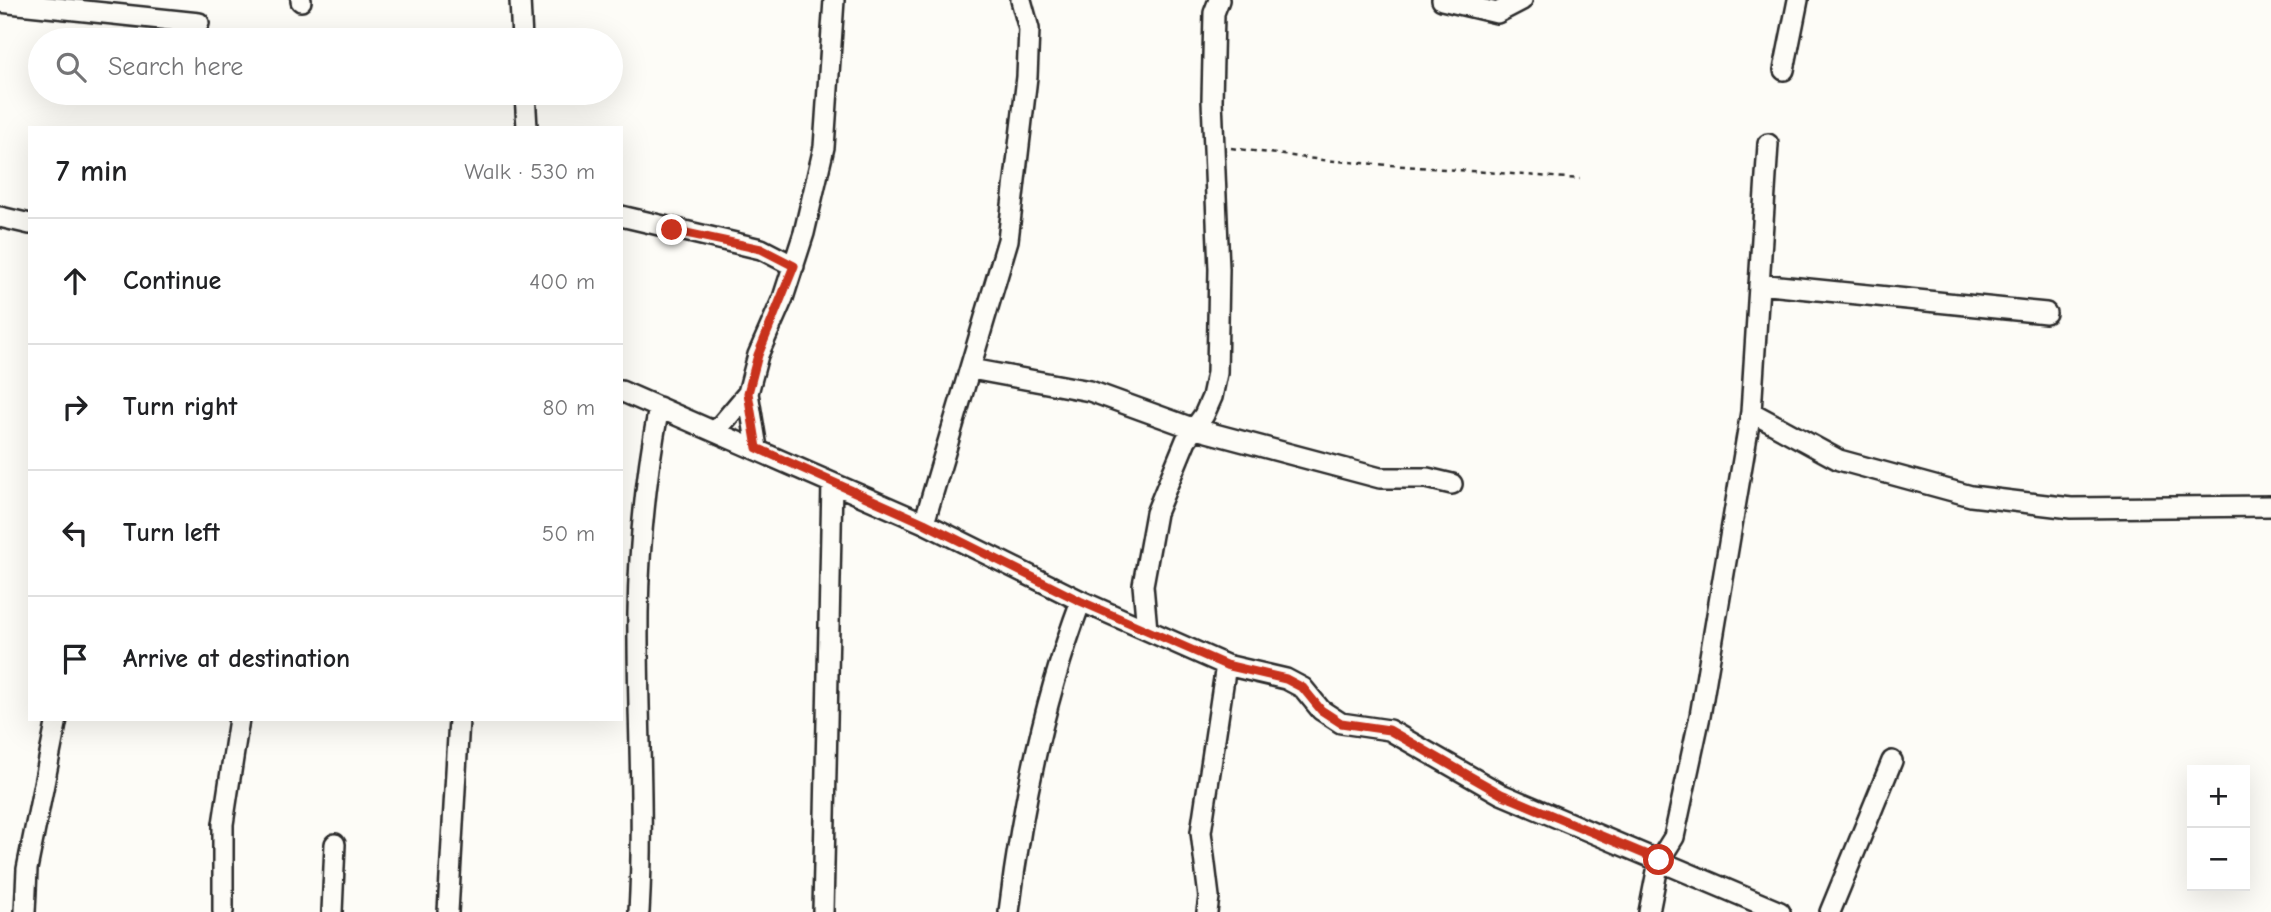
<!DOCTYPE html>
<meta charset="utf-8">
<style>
:root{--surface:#fff;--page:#f6f6f6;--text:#202124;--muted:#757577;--line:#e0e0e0}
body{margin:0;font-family:"Comic Neue",sans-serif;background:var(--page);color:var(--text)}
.controls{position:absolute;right:21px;bottom:21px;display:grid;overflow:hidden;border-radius:0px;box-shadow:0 7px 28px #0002}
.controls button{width:63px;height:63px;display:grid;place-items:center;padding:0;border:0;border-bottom:2px solid var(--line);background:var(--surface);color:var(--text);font:35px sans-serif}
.stop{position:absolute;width:21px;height:21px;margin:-16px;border:5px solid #c8321e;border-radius:50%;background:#fff}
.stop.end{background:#c8321e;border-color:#fff;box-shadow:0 2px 7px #0008}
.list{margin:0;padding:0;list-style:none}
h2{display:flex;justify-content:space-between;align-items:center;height:91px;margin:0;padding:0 28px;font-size:30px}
h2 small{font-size:23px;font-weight:400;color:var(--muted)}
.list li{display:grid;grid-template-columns:46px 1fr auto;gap:21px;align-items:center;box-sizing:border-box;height:126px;padding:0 28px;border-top:2px solid var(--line)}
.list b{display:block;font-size:26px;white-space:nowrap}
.list em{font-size:23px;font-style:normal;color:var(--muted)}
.icon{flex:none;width:38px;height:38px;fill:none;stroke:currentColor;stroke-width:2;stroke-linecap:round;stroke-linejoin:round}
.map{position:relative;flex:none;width:2271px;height:912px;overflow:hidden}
.search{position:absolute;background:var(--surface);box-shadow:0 7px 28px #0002;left:28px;top:28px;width:595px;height:77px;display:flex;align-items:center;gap:18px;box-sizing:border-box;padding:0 24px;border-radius:38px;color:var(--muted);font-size:26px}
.panel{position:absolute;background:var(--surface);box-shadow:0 7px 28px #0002;left:28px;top:126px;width:595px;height:595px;border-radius:0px}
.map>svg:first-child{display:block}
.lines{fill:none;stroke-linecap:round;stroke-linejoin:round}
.street-casing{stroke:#2b2b2b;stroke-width:24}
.path{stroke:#2b2b2b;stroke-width:2.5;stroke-dasharray:5 5;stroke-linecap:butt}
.street{stroke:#fdfcf7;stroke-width:19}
.route{stroke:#c8321e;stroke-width:9}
</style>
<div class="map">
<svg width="2271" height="912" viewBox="0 0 2271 912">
<rect width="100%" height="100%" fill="#fdfcf7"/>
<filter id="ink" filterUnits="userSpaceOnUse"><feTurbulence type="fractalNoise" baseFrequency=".0143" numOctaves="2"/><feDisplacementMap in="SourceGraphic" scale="14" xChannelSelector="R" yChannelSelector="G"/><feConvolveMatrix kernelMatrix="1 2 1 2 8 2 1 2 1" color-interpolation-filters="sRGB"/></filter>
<g filter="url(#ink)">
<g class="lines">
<g class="street-casing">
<path id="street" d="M520,0l2,40
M1442,0l55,13 25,-13
M301,1v-1
M0,2l199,21
M1784,70l14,-70
M525,93l2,35
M621,216l140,33 33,17
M0,217l30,7
M1759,284l287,29
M971,369l119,22 102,37 188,50h47l25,6
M621,391l303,132 157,78 145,64 60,14 17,9 18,22 20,13 48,7 112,64 279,118
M748,393l9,55
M1751,412l88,48 132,36 100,12 200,-2
M716,431l32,-38 10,-38 25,-57 21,-65 20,-86 10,-147
M924,523l84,-283 19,-163 2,-48 -8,-29
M1147,630l-4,-45 13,-72 30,-73 18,-25 8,-18 5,-24 2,-104 -7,-169 2,-87 5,-13
M25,912l2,-43 30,-150
M223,912v-88l16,-105
M332,912l3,-68
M448,912l11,-193
M639,912c6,-100 -2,-199 -1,-299 1,-69 8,-138 21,-206
M823,912l9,-429
M1009,912c13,-107 34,-210 72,-311
M1207,912l2,-15 -8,-65 25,-167
M1649,912l10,-51 15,-24 26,-121 51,-304 17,-268
M1830,912l62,-151"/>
</g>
<path class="path" d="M1231,148l91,12 258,19"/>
<use href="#street" class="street"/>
</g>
</g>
<g class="lines" filter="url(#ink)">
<path class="route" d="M672,230l89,19 33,17 -36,89 -10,38 9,55 167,75 156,78 146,64 60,14 17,9 18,22 20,13 48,7 112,64 158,66"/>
</g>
</svg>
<div class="controls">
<button>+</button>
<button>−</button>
</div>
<div class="stop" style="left:1659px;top:860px"></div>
<div class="stop end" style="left:672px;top:230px"></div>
<div class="search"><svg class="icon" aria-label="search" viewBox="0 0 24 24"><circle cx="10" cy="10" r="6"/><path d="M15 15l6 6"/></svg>Search here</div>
<section class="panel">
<h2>7 min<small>Walk · 530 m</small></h2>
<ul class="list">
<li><svg class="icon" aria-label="ahead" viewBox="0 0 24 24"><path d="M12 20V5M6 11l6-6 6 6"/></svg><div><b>Continue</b></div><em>400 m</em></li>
<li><svg class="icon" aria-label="right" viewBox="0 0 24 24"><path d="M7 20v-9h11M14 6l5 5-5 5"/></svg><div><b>Turn right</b></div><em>80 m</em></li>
<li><svg class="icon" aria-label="left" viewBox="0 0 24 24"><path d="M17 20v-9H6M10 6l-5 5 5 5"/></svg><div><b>Turn left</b></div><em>50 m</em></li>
<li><svg class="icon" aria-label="arrive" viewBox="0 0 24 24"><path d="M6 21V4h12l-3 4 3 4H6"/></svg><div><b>Arrive at destination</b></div></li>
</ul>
</section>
</div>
